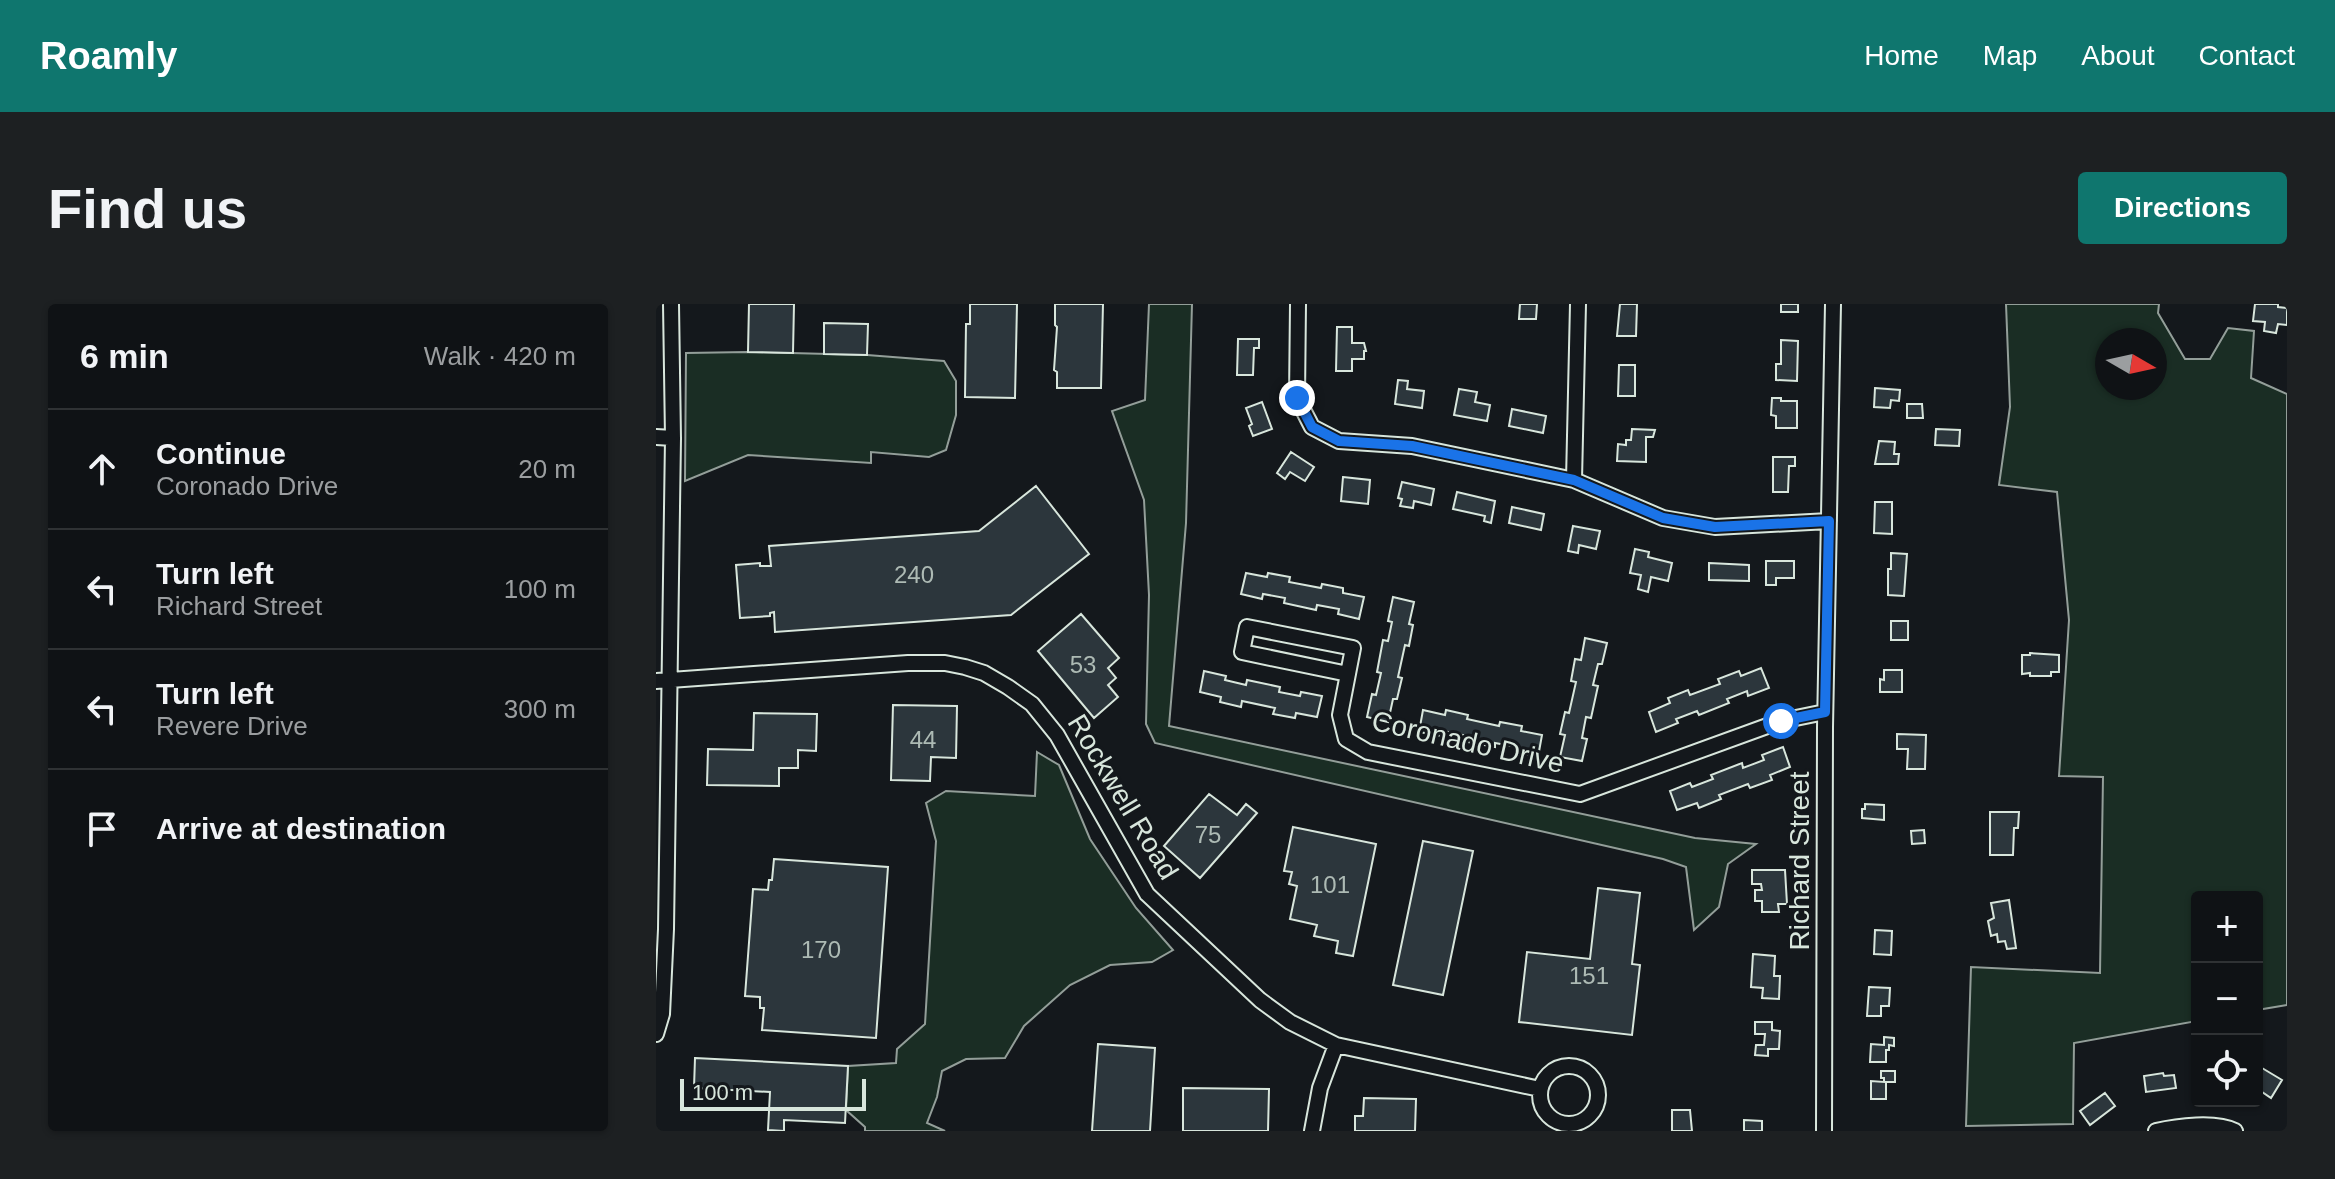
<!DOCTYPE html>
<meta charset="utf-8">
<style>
:root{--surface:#0f1215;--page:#1d2022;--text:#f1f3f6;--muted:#9b9ea0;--line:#2f3234;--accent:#0f766e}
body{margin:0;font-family:Helvetica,sans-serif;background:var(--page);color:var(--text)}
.controls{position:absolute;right:24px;bottom:24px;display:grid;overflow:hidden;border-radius:8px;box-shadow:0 2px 6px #0004}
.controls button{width:72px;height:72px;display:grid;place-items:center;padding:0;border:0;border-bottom:2px solid var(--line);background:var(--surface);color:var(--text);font:40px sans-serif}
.compass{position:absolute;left:1439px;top:24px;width:72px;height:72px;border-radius:50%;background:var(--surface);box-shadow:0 2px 6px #0004;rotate:99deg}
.scale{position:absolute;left:24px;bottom:20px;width:186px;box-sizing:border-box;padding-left:8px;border:4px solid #d8e6dc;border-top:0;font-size:22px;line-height:28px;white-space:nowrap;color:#d8e6dc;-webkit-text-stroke:6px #14181c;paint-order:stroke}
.stop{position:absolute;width:24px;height:24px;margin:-18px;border:6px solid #1a73e8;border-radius:50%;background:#fff}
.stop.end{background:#1a73e8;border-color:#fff;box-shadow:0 2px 8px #0008}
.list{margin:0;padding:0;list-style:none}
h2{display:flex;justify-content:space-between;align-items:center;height:104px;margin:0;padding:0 32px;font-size:34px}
h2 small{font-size:26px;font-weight:400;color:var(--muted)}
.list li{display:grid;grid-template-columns:52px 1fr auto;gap:24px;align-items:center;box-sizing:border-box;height:120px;padding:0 32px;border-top:2px solid var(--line)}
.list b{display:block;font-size:30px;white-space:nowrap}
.list p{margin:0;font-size:26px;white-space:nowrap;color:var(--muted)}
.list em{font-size:26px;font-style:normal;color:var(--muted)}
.icon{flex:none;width:44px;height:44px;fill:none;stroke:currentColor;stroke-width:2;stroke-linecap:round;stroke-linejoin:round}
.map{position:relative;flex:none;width:1631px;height:827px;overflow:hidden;border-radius:8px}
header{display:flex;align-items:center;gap:48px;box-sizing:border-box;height:112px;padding:0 40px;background:var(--accent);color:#fff}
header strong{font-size:38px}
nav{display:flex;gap:44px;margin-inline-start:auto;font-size:28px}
.intro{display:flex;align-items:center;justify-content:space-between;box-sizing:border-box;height:192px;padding:0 48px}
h1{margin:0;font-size:56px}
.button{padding:20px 36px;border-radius:8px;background:var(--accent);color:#fff;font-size:28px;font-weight:700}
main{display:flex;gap:48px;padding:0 48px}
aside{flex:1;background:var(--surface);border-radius:8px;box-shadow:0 2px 6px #0004}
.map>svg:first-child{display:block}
.green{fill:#1a2d24;stroke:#939e99;stroke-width:2;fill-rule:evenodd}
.building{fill:#2c363c;stroke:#d8e6dc;stroke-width:2}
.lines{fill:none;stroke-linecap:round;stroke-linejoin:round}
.minor-casing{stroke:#d8e6dc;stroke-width:18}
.minor{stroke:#14181c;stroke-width:14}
.route{stroke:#1a73e8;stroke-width:10}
.labels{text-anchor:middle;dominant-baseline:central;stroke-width:6;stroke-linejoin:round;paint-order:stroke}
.number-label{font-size:24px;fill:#adbab4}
.street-label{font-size:28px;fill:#d8e6dc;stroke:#14181c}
</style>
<header>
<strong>Roamly</strong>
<nav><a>Home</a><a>Map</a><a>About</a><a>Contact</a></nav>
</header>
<div class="intro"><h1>Find us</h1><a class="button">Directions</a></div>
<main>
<aside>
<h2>6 min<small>Walk · 420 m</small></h2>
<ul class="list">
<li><svg class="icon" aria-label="ahead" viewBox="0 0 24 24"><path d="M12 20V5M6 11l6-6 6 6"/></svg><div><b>Continue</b><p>Coronado Drive</p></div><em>20 m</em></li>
<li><svg class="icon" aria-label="left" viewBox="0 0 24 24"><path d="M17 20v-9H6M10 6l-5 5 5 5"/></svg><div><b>Turn left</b><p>Richard Street</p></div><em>100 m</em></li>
<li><svg class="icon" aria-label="left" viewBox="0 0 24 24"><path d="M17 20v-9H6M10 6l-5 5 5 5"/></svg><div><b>Turn left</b><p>Revere Drive</p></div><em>300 m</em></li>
<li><svg class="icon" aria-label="arrive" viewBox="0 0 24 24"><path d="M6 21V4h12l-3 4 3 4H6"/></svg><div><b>Arrive at destination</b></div></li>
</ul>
</aside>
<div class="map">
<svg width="1631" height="827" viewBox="0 0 1631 827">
<rect width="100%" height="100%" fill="#14181c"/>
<path class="green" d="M493,0h43l-6,219 -17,203 526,112 61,6 -28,20 -9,43 -25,23 -8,-63 -23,-8 -508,-116 -9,-19 3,-129 -5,-95 -32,-89 33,-11z
M1350,0h153l-1,9 27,46h25l18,-31 26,3 -3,47 36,16v611l-30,5v-113h-60v124l-123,22 -1,81 -107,2 5,-159 129,6 3,-196 -44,-1 10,-156 -12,-128 -58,-7 11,-78zM1451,36h48v48h-48z
M92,48l119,3 77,6 12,20v34l-10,35 -17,7 -58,-5v11l-123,-8 -63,26 1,-128z
M381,448l22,13 31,74 46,69 37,42 -21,12 -42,3 -40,20 -46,41 -19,32 -39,1 -24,12 -5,26 -10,26 18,8h-80v-4l-19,-17 2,-44 48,-3 1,-14 28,-25 11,-183 -10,-38 20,-12 89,5z"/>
<path class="building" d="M93,0h45l-1,49 -45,-1z
M314,0h47l-2,94 -50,-1 1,-73h4z
M399,0h48l-2,84h-44v-16l-3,-2 3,-43 -2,-2z
M864,0h17l-1,15h-17z
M964,0h17l-1,32h-19z
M1125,0h17v8h-17z
M1599,0h23v3l9,1v17l-9,-1 -2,9 -12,-2 1,-9 -12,-1z
M168,19l44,1 -1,31 -43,-1z
M681,23h15v16h12l2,8h-2v8h-12v12h-16z
M582,35h21v9h-5l-1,27h-16z
M1125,36l17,1 -1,40 -21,-1v-16h5z
M963,61h16v31h-17z
M742,76l10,1 -1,8 17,2 -2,17 -27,-4z
M1219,84l25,2 -1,11 -8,-1 -1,8 -16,-1z
M803,85l18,3 -2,10 15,3 -3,16 -33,-6z
M1116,94h9v3h16v27h-21v-12l-5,-1z
M606,98l10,27 -19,7 -4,-10 3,-2 -6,-16z
M1251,100h15l1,14h-16z
M856,105l34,7 -3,17 -34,-7z
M976,125l23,1 -2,7h-7v25l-29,-1 1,-17 8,1v-5h5z
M1280,125l24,1 -1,16 -24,-1z
M1223,137l16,1 -1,12h5l-1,10h-23z
M635,148l23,15 -9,14 -15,-9 -5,7 -8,-6z
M1117,153h22v9h-6l-1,26h-15z
M687,173l27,3 -2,24 -27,-3z
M746,178l32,7 -3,16 -17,-4 -1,7 -13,-2 2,-7 -4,-1z
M380,182l53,68 -78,61 -236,17 -1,-20 -4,1v3l-30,2 -4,-53 24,-2v3h11l-2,-20 210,-15z
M801,188l38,9 -4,22 -7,-2 1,-5 -32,-7z
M1219,198h17v32l-18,-1z
M856,203l32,7 -3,16 -32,-7z
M917,222l27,5 -4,18 -17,-4 -1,8 -10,-2z
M979,245l14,3 -1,5 24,6 -4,18 -17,-4 -3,15 -10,-3 3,-14 -11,-2z
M1235,249l16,1 -3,42 -16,-1v-26h3z
M1110,257h28v17h-18v7h-10z
M1053,259l40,2v16l-40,-1z
M590,269l21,4 1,-4 22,4 -1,5 32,6 1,-4 21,4v5l21,4 -5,22 -21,-5 1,-5 -22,-4 -1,5 -32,-7 1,-5 -22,-4 -1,5 -21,-5z
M737,293l21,5 -5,22 4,1 -4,21 -4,-1 -7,32 4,1 -5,21h-4l-5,23 -21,-5 5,-23 4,1 5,-22 -4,-1 6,-32 5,1 4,-19 -4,-1z
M425,310l38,44 -11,10 8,10 -8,7 10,12 -24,21 -56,-67z
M1235,317h17v19h-17z
M929,334l22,5 -5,21h-4l-5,21 5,1 -7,32 -5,-1 -4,21 5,1 -5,22 -22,-4 5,-22 -5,-1 5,-22 4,1 7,-31 -5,-1 4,-22 6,1z
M1374,349l29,2v17h-8v4h-21v-3l-8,1v-19h8z
M1105,364l8,20 -21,8 -1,-5 -20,8 2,4 -30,12 -2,-4 -21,8 2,4 -22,9 -7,-20 21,-9 -2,-5 20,-8 2,5 30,-11 -2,-5 21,-8 2,5z
M1228,366h18v22h-22v-13l4,1z
M548,367l22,5 -1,4 21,5 1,-5 33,7 -1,5 21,4 1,-4 21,4 -5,21 -21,-4 -1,5 -22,-4 2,-6 -33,-7 -1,6 -21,-5 1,-5 -21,-5z
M237,401l64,1 -1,52 -25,-1 -1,24 -39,-1z
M767,406l22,5 1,-5 22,5 -1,4 32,7 1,-4 22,4 -1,5 21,4 -4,22 -22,-5 1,-5 -22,-4v4l-33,-6 1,-6 -20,-4 -2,5 -22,-4z
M98,409l63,1 -1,37 -18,-1v18h-19v18l-72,-1 1,-36 45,1z
M1241,430l29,1 -1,34h-18l1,-20h-11z
M1127,443l7,20 -20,8 2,5 -22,8 -2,-4 -29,11 2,4 -22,9 -2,-5 -20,7 -7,-19 20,-8 2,4 21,-8 -2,-4 31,-12 1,5 21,-8 -2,-5z
M553,490l28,21 9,-11 11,9 -57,65 -36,-32z
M1209,500l19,1v15l-22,-2v-9h3z
M1334,508h29l-1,16h-4l-1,27h-23z
M637,523l83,17 -23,112 -17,-3 2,-12 -24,-5 3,-11 -27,-6 7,-33 -8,-2 3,-12 -8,-1z
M1268,526l1,13 -13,1 -1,-13z
M767,537l50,10 -30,144 -50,-10z
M118,555l114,8 -12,171 -114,-8 2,-22h-4v-11l-15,-1 8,-107 15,1 1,-10h3z
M1096,566h33l2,34h-9l1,8h-17v-11h-7v-11h7l-1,-6h-9z
M942,584l42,5 -8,71 8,1 -8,70 -113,-13 8,-70 63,7z
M1353,596l7,48 -9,1 -2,-8 -7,1 -1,-8 -6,2 -3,-15 6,-3 -3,-15z
M1219,626l17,1 -1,24 -17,-1z
M1097,650l22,2 -1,20h6l-1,23 -17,-1 1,-10 -12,-1z
M1213,683l21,1 -1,18h-8v10h-14z
M1099,718h17v8l8,1 -1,18h-11v7l-13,-1 1,-10h8l1,-11h-10z
M1228,733l10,1v8l-5,-1v5h-3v12h-16l1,-18 13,1z
M442,740l57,4 -5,83h-58z
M39,754l153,8 -3,57 -61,-3v11l-16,-1 2,-38 -76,-4z
M1601,761l25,15 -11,18 -12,-8 -2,3z
M1225,767h14v11h-9v17h-15v-18l13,1v-4h-3z
M1507,769l1,3 10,-1 2,13 -30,4 -2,-16z
M527,784l86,1 -1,42h-85z
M1449,789l10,13 -25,19 -10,-14z
M708,794l52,1 -1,32h-60v-15h8z
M1016,806h18l2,21h-20z
M1088,816l18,1v10h-18z"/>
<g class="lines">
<g class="minor-casing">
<path id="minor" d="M642,0l-1,94 15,29 27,14 73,5 162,34 89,38 52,9 114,-6
M0,133l17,1
M918,176l4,-176
M692,370l-106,-22 5,-25 106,21 -13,67 6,24 22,13 212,42 201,-73 44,-9
M0,377l252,-18h37l20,4 19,6 24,14 24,17 25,31 90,159 113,106 30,22 46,23 204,44
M0,730l6,-20 4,-85 7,-491 -2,-134
M884 791a29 29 0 1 1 58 0a29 29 0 1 1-58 0Z
M656,827l8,-43 16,-43
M1168,827l1,-404 8,-423
M1500,827c21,-5 60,-10 79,0"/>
</g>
<use href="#minor" class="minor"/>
</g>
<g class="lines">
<path class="route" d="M641,94l15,29 27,14 73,5 162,34 89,38 52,9 114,-6 -4,191 -44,9"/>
</g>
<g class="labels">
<g class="number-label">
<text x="258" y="270">240</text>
<text x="427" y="360">53</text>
<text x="267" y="435">44</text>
<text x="552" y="530">75</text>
<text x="674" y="580">101</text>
<text x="165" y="645">170</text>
<text x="933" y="671">151</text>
</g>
<g class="street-label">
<text transform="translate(812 438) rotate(13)">Coronado Drive</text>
<text transform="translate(467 493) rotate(59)">Rockwell Road</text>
<text transform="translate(1143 557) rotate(-90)">Richard Street</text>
</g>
</g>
</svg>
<div class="controls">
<button>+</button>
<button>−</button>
<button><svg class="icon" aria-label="locate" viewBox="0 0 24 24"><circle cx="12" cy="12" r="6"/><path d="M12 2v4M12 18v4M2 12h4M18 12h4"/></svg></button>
</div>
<svg class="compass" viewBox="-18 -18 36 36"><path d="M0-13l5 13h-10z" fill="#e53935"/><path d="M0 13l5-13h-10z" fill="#9b9ea0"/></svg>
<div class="scale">100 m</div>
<div class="stop" style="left:1125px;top:417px"></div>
<div class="stop end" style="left:641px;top:94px"></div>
</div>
</main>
